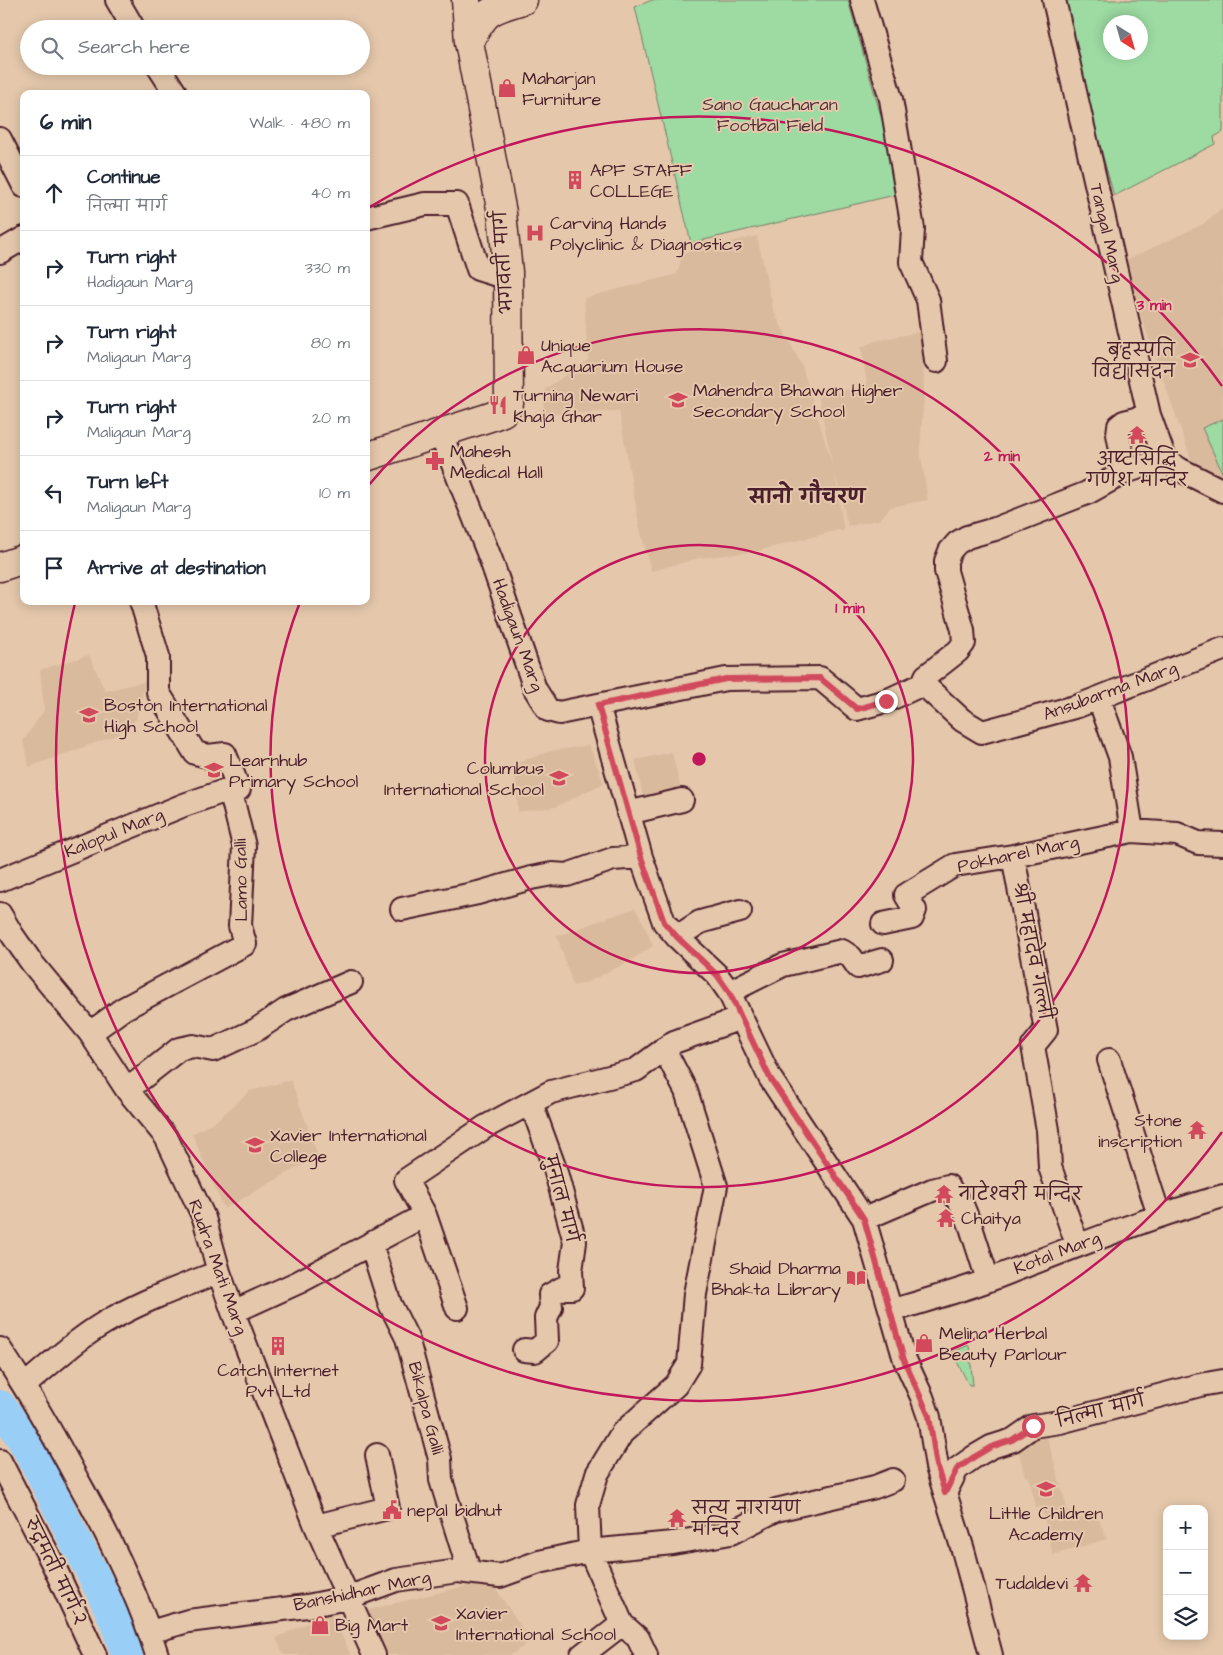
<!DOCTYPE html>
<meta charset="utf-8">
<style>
:root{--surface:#fff;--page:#f6f6f7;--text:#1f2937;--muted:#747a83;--line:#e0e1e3}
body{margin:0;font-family:"Architects Daughter","Playpen Sans Deva",sans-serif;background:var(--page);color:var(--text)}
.controls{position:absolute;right:15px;bottom:15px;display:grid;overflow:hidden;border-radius:10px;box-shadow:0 2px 12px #0003}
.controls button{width:45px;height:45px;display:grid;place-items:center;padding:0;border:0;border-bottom:1px solid var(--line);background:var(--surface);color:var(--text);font:25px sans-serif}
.compass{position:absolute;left:1103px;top:15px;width:45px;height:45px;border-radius:50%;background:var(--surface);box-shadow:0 2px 12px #0003;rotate:143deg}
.stop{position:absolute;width:15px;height:15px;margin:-11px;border:4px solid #d1495b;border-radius:50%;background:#fff}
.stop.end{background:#d1495b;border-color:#fff;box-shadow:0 1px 5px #0008}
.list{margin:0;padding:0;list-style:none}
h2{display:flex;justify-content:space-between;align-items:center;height:65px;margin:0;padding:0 20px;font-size:21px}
h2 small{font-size:16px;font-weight:400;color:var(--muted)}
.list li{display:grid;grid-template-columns:32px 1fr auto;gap:15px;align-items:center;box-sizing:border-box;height:75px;padding:0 20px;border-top:1px solid var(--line)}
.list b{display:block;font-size:19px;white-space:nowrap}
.list p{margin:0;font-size:16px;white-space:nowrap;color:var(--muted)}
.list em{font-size:16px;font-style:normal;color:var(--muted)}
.icon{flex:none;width:28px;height:28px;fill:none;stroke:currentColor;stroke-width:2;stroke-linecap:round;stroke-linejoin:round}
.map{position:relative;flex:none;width:1223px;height:1655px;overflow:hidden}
.search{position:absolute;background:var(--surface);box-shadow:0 2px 12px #0003;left:20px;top:20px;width:350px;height:55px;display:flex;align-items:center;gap:12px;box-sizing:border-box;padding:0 18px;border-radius:28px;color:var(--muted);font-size:19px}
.panel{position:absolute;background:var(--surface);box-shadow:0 2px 12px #0003;left:20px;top:90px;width:350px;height:515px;border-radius:10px}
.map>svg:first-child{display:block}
.built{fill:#daba9d}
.green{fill:#9ddba2;stroke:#747d66;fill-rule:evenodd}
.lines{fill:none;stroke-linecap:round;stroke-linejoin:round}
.river{stroke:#99cef7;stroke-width:32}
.minor-casing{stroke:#4a1f2b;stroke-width:26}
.major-casing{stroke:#4a1f2b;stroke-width:31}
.minor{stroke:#e5c8ac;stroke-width:22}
.major{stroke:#e5c8ac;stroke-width:28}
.route{stroke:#d1495b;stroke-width:6}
.ring{fill:none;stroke:#c2185b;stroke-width:2.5}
.labels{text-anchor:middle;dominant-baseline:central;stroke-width:4;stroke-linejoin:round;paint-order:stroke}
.poi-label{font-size:18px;fill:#4a1f2b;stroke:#e5c8ac;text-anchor:start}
.park-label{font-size:18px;fill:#523237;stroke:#e5c8ac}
.street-label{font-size:18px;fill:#4a1f2b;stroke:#e5c8ac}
.neighbourhood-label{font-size:19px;font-weight:bold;fill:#4a1f2b;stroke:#e5c8ac}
.centre{fill:#c2185b;stroke:#e5c8ac;stroke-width:2.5}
.ring-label{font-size:15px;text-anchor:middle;font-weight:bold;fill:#c2185b;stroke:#e5c8ac;stroke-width:4;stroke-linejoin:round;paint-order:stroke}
</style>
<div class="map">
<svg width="1223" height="1655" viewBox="0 0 1223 1655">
<rect width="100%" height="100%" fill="#e5c8ac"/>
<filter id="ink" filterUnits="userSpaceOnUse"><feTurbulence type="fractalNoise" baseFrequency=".02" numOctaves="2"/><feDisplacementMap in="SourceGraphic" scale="10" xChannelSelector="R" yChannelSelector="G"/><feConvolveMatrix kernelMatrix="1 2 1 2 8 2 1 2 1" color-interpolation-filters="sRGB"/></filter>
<g filter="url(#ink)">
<path class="built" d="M1223,207v275l-25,-16 -7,-7 -69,-197 81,-38z
M757,236l17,76 28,54 31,101 -15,-71 49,-11 -6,-38 15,-6 47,-10 1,64 -4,55 8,50 -37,7 -12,13 -31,6 -13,-52 9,58 -5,-2 -86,22 -53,6 -49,13 -12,-46 -20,-114 -76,4 2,-26 43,-29 -4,-62 93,-24 6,-21z
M89,655l16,36 41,-10 -10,39 -19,15 -88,32 -6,-26 21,-31 -4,-40z
M589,745l15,38 -49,24 -37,5 -3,-48 35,-13z
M672,752l12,50 -38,8 -11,-50z
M219,757l10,25 -17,7 -11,-25z
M635,908l9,16 9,22 -23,15 -42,21 -15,4 -16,-50z
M291,1080l27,76 -94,53 -32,-75 25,-14 33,-29z
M1047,1437l24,84 25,-8 11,26 -54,16 -12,-48 -5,1 -7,-32 -4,1 -8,-32z
M490,1580l41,61 -20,14h-135l-17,-43z
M331,1612l20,43h-67l-8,-17z"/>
<path class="green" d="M652,0h196l55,193 -212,50 -56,-236z
M1062,0h161v132l-9,5 1,7 -101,52 -44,-158zM1110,22h30v30h-30z
M1223,419v55l-21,-46z
M969,1345l4,40h-4l-17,-33z"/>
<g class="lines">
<path class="river" d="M0,1406c31,40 52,89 75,134 19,37 41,75 52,115"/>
<g class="minor-casing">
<path id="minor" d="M117,0l17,29
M862,0l29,99 22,130 -2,33 17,38 8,61
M1054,0l95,415 16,44 14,10 44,22
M158,66l18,28
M0,139l24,47
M366,218l59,-14h32l21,65 16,5 14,-2
M0,252l24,-14
M441,434l50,126 44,129 13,21 11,3 39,-8 43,152 23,65 13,15 40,38 12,17 41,86 94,141 41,141 17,37 7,20 8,50 26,83 28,105
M1125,472l40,-13
M923,684l39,36 20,12 96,-26 145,-57
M1099,699l21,58 12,74 45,3 21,9 25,1
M598,705l128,-26 94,-1 37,31 29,-8 37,-17 3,-8 32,-25 6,-8 -1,-13 -17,-59v-10l4,-10 7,-8 10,-6 28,-8 92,-36 38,-21 -7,-38 1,-8 5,-4 25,-7
M628,813l54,-13
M1013,856l33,174 -13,16 15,84 2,37 27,77
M0,880l184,-75 46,-16h9l-14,-35 -17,2 -13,-3 -37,-61v-36l-17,-55
M402,909l76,-16 53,-15 21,-4 15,1 46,-16 28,-2
M0,914l13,22 19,27 58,70 37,57 39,47 38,81 15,54 14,40 83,214 58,129
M883,924l29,-6 3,-8 -9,-15 49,-30 58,-9 119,-25
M677,937l23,-15 40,-11
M729,992l54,-27 59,-14 9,6 7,10 24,-7
M90,1033l33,-24 122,-65 -5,-18 4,-80 -14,-57
M1109,1060l50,155
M127,1090l52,-41 14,-3 20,4 43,-20 30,-20 65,-28
M425,1215l32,93
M864,1219l68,-29 16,-4 15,21 8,20 17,53
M371,1244l19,60 17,34 33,121 1,21 26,84 -9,7
M891,1311c32,-10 66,-19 98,-31 78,-30 154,-61 234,-84
M233,1312l66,-30 126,-67 -19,-35 79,-53 66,-35 85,-22 38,-28 67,-24
M0,1349c29,43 54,87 78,132 31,55 60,113 79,174
M524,1350l11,1 12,-10 -1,-23 5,-11 -1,-12 13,-7h9l-1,-17 4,-29 -20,-73 -24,-66
M25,1385c28,-23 56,-50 88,-67 34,-19 70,-32 106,-46
M0,1461l53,103 42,91
M945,1493l12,-24 17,-12 17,-10 22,-7 20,-14 27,-4 140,-37 23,-4
M316,1526l72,-18 -11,-53
M150,1632l38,-11 119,-15 40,-8 49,-18 62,-9 42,5 39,-14 51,-11 83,-8 58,-10 45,-23 99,-23 18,-7
M582,1655l40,-31
M646,1655l-8,-17 -16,-14 -32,-73 -2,-46 9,-31 25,-41 54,-48 13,-21 6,-70 21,-108 -30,-95 -22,-42"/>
</g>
<g class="major-casing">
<path id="major" d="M466,0l3,42
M366,457l124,-40 13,-5 6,-8 -1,-132 -6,-59 -33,-171c17,-32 20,-32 54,-42
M0,567l24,-8"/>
</g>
<use href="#minor" class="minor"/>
<use href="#major" class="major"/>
</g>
</g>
<g class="lines" filter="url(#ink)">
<path class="route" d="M886,701l-29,8 -37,-31 -94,1 -128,26 43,152 23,65 13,15 40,38 12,17 41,86 94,141 40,141 25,56 8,51 8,26 12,-24 17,-12 17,-10 21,-7 21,-14"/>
</g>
<g class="ring">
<circle cx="699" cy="759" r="214"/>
<path d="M368 486A429 429 0 1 1 300 602"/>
<path d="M1222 1132A643 643 0 0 1 75 603M368 208A643 643 0 0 1 1222 386"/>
</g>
<defs>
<g id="shop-bare" transform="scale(1.5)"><path d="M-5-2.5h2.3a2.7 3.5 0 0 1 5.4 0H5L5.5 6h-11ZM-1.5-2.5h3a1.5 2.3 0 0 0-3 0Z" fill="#d1495b" stroke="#e5c8ac" stroke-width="2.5" paint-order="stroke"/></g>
<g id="building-bare" transform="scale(1.5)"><path d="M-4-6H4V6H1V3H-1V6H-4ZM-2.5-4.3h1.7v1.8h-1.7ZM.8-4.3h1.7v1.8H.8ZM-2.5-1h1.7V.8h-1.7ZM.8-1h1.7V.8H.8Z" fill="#d1495b" stroke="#e5c8ac" stroke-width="2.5" paint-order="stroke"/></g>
<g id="hospital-bare" transform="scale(1.5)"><path d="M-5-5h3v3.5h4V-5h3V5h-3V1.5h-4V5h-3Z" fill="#d1495b" stroke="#e5c8ac" stroke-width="2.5" paint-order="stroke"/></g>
<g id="school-bare" transform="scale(1.5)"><path d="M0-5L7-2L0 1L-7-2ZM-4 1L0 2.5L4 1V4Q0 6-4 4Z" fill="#d1495b" stroke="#e5c8ac" stroke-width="2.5" paint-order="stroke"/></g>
<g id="restaurant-bare" transform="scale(1.5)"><path d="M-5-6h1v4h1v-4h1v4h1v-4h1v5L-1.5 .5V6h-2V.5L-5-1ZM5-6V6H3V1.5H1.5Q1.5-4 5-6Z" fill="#d1495b" stroke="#e5c8ac" stroke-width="2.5" paint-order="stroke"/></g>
<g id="temple-bare" transform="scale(1.5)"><path d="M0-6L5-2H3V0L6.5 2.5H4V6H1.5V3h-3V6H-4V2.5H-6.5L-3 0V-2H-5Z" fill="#d1495b" stroke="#e5c8ac" stroke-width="2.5" paint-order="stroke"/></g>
<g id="pharmacy-bare" transform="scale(1.5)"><path d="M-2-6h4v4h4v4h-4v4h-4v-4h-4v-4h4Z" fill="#d1495b" stroke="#e5c8ac" stroke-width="2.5" paint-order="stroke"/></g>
<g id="university-bare" transform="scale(1.5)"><path d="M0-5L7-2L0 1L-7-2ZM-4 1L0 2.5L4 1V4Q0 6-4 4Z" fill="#d1495b" stroke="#e5c8ac" stroke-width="2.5" paint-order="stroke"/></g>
<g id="library-bare" transform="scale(1.5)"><path d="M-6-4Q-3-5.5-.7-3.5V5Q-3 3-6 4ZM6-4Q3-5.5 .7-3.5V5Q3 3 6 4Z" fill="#d1495b" stroke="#e5c8ac" stroke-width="2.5" paint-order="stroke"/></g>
<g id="civic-bare" transform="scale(1.5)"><path d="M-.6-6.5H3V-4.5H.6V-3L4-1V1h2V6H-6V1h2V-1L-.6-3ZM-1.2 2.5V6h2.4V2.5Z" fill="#d1495b" stroke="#e5c8ac" stroke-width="2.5" paint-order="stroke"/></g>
</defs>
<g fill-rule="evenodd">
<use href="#shop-bare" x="507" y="88"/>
<use href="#building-bare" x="575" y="180"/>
<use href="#hospital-bare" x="535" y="233"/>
<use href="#shop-bare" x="526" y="355"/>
<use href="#school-bare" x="1190" y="360"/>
<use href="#school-bare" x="678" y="400"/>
<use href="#restaurant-bare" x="498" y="405"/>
<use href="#temple-bare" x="1137" y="435"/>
<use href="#pharmacy-bare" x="435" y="461"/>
<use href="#school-bare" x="89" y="715"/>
<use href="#school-bare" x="214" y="770"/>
<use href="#school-bare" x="559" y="778"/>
<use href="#temple-bare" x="1197" y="1130"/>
<use href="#university-bare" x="255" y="1145"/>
<use href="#temple-bare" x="944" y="1194"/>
<use href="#temple-bare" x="946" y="1218"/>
<use href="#library-bare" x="856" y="1278"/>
<use href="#shop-bare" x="924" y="1343"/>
<use href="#building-bare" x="278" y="1346"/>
<use href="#school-bare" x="1046" y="1489"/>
<use href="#civic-bare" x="392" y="1510"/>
<use href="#temple-bare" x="677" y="1518"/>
<use href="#temple-bare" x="1083" y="1583"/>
<use href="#school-bare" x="441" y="1623"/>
<use href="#shop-bare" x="320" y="1625"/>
</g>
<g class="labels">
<g class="poi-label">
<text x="522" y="78">Maharjan<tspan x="522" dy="21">Furniture</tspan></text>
<text x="590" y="170">APF STAFF<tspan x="590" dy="21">COLLEGE</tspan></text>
<text x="550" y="223">Carving Hands<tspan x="550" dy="21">Polyclinic &amp; Diagnostics</tspan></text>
<text x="541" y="345">Unique<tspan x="541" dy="21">Acquarium House</tspan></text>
<text x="1175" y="350" text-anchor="end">बृहस्पति<tspan x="1175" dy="21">विद्यासदन</tspan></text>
<text x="693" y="390">Mahendra Bhawan Higher<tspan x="693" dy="21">Secondary School</tspan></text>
<text x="513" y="395">Turning Newari<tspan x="513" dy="21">Khaja Ghar</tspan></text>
<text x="450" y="451">Mahesh<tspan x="450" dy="21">Medical Hall</tspan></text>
<text x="1137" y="459" text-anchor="middle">अष्टसिद्धि<tspan x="1137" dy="21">गणेश मन्दिर</tspan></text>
<text x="104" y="705">Boston International<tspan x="104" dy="21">High School</tspan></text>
<text x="229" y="760">Learnhub<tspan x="229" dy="21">Primary School</tspan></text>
<text x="544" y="768" text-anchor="end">Columbus<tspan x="544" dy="21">International School</tspan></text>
<text x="1182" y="1120" text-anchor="end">Stone<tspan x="1182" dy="21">inscription</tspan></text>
<text x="270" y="1135">Xavier International<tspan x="270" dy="21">College</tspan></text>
<text x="959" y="1194">नाटेश्वरी मन्दिर</text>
<text x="961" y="1218">Chaitya</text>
<text x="841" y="1268" text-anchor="end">Shaid Dharma<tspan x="841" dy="21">Bhakta Library</tspan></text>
<text x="939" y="1333">Melina Herbal<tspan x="939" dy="21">Beauty Parlour</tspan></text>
<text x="278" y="1370" text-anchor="middle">Catch Internet<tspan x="278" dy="21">Pvt Ltd</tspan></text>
<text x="692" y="1508">सत्य नारायण<tspan x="692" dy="21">मन्दिर</tspan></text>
<text x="407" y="1510">nepal bidhut</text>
<text x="1046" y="1513" text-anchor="middle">Little Children<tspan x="1046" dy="21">Academy</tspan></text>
<text x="1068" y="1583" text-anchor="end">Tudaldevi</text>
<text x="456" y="1613">Xavier<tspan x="456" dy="21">International School</tspan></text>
<text x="335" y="1625">Big Mart</text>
</g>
<g class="park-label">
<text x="770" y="104">Sano Gaucharan<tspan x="770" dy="21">Footbal Field</tspan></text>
</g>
<g class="street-label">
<text transform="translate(1107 233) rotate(77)">Tangal Marg</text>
<text transform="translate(504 262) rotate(-94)">भगवती मार्ग</text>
<text transform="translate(518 635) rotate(70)">Hadigaun Marg</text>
<text transform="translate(1110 691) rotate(-20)">Ansubarma Marg</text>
<text transform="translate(114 833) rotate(-22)">Kalopul Marg</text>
<text transform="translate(1018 854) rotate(-12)">Pokharel Marg</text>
<text transform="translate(241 880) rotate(-91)">Lamo Galli</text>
<text transform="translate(1032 951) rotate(79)">श्री महादेव गल्ली</text>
<text transform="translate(561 1199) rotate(75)">मुनाल मार्ग</text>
<text transform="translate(1057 1253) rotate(-21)">Kotal Marg</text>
<text transform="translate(218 1267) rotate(70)">Rudra Mati Marg</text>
<text transform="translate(426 1408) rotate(75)">Bikalpa Galli</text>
<text transform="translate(1101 1411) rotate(-14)">निल्मा मार्ग</text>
<text transform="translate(55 1571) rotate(64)">रुद्रमती मार्ग-२</text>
<text transform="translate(362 1591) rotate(-12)">Banshidhar Marg</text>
</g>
<g class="neighbourhood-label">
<text x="807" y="497">सानो गौचरण</text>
</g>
</g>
<circle cx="699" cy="759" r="8" class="centre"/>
<g class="ring-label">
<text x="1154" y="310">3 min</text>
<text x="1002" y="461">2 min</text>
<text x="850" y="613">1 min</text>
</g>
</svg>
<div class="controls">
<button>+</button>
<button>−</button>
<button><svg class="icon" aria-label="layers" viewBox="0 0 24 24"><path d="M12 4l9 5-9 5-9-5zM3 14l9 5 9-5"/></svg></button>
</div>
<svg class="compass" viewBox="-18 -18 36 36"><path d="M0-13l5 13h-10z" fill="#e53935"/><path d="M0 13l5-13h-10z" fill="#747a83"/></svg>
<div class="stop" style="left:1033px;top:1426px"></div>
<div class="stop end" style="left:886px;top:701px"></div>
<div class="search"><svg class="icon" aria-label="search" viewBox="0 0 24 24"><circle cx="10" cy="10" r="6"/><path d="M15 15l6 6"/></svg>Search here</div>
<section class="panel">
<h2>6 min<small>Walk · 480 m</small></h2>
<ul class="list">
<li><svg class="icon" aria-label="ahead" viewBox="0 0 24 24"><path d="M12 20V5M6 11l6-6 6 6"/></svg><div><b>Continue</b><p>निल्मा मार्ग</p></div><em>40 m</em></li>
<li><svg class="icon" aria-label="right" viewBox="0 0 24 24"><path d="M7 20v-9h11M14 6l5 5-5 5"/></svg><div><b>Turn right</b><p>Hadigaun Marg</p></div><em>330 m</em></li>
<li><svg class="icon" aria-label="right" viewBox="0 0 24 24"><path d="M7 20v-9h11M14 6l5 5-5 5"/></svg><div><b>Turn right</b><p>Maligaun Marg</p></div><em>80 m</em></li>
<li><svg class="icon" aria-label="right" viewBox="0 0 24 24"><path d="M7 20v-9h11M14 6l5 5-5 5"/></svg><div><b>Turn right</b><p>Maligaun Marg</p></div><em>20 m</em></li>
<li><svg class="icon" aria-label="left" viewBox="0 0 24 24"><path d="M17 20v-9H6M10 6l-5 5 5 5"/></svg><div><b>Turn left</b><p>Maligaun Marg</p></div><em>10 m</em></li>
<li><svg class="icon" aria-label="arrive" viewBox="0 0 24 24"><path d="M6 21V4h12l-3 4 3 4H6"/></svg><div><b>Arrive at destination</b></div></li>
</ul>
</section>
</div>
